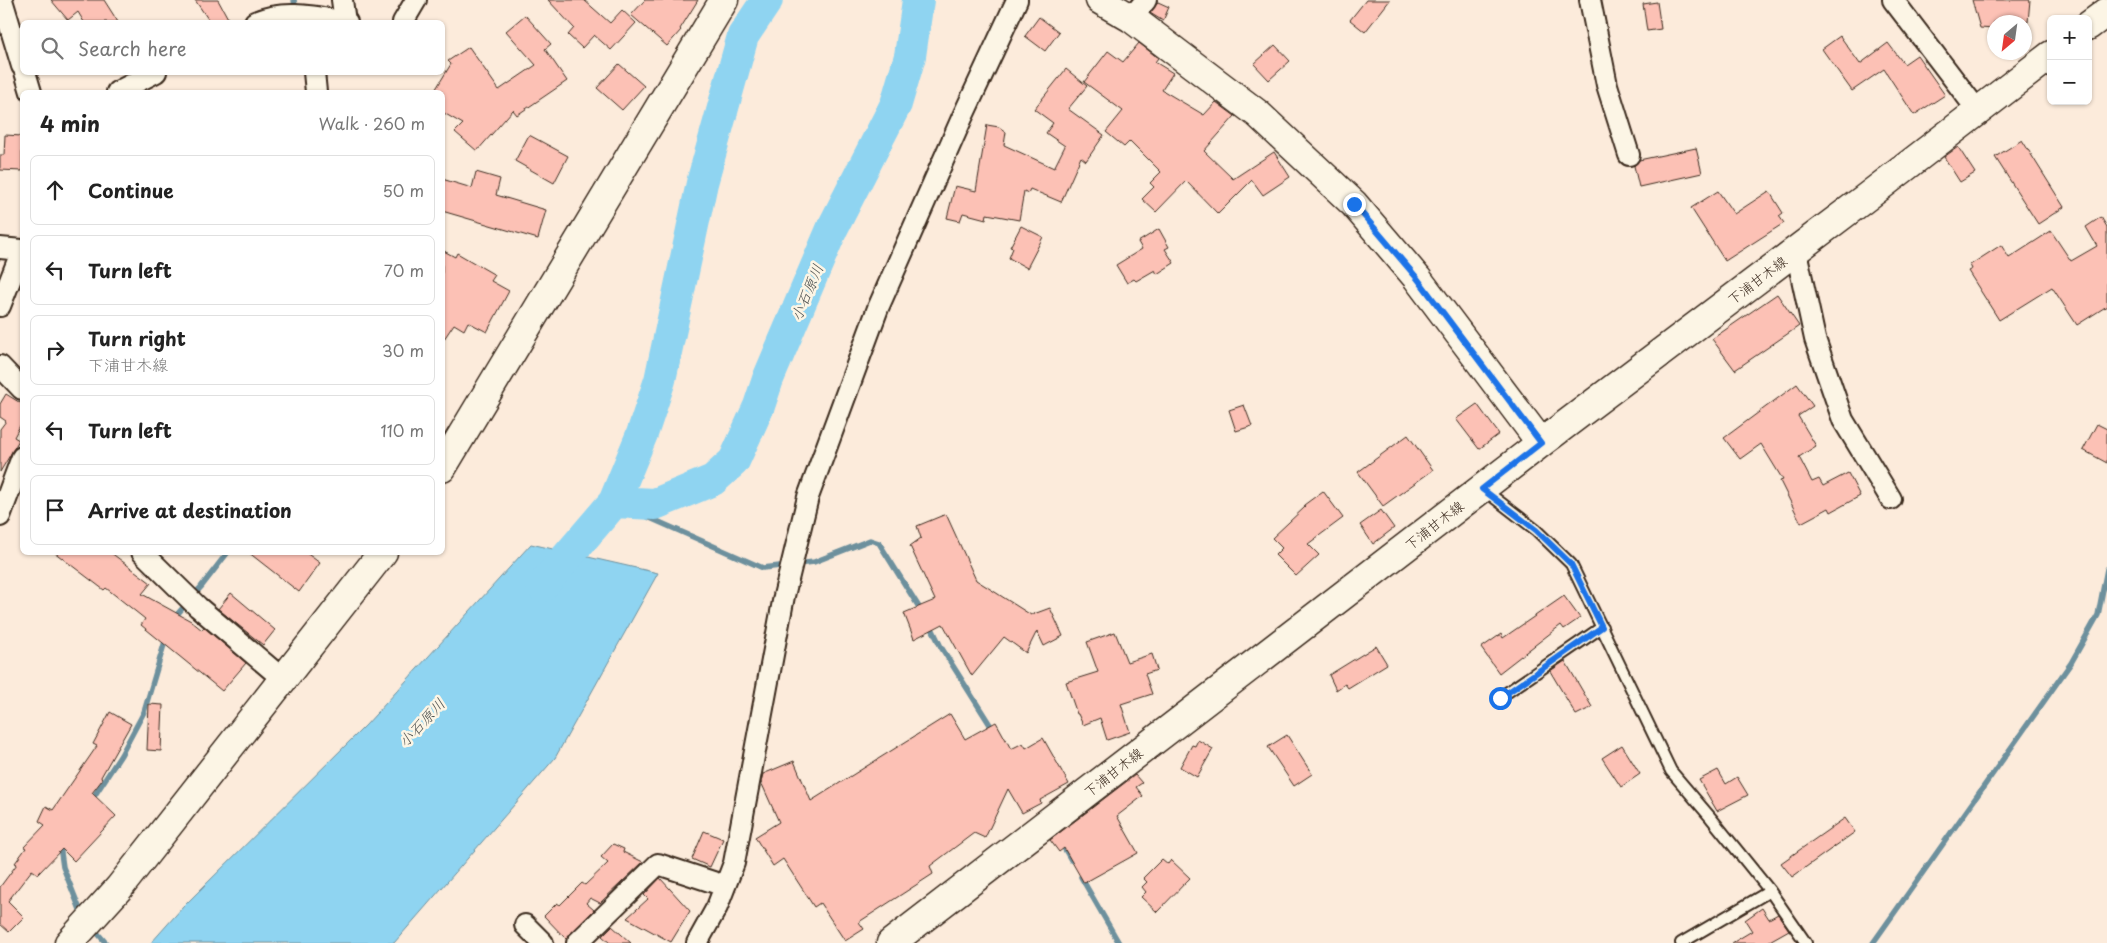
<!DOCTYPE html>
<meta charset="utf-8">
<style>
:root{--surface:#fff;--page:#f6f6f6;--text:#222;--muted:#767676;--line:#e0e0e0}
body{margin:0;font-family:"Playpen Sans","Klee One",sans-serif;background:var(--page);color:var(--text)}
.controls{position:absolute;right:15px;top:15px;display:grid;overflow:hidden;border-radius:8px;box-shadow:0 1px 4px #0004}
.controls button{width:45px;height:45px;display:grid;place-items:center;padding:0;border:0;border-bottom:1px solid var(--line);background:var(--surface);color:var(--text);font:25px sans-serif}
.compass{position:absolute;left:1987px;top:15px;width:45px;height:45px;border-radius:50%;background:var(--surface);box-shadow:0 1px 4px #0004;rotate:209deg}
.stop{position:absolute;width:15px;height:15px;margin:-11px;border:4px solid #1a73e8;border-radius:50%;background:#fff}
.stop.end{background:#1a73e8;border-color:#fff;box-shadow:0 1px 5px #0008}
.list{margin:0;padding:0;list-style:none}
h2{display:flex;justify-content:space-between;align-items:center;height:65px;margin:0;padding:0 20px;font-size:21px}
h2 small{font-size:16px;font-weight:400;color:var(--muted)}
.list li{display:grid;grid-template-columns:32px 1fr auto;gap:15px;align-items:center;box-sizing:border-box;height:70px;margin:0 10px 10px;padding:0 10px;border:1px solid var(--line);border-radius:8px}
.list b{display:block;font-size:19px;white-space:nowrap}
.list p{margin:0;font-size:16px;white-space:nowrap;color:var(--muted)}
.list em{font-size:16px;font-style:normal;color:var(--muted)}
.icon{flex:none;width:28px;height:28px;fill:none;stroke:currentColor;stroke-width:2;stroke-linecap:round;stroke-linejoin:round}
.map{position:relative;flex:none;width:2107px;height:943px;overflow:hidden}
.search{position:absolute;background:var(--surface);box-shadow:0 1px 4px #0004;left:20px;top:20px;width:425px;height:55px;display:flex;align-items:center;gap:12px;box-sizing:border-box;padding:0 18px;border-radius:8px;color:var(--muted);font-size:19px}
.panel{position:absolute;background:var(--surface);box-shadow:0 1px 4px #0004;left:20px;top:90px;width:425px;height:465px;border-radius:8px}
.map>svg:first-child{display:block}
.water{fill:#8fd4f1;stroke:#6d909d}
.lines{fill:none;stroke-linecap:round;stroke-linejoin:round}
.stream{stroke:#6d909d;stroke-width:5.5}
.river{stroke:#8fd4f1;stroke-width:32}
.building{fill:#fcc1b5;stroke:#3b2a1e}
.lane-casing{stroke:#3b2a1e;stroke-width:14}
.street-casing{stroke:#3b2a1e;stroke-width:24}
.secondary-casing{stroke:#3b2a1e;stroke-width:31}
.lane{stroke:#fcf5e5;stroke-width:10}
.street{stroke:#fcf5e5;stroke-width:20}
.secondary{stroke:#fcf5e5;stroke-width:28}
.route{stroke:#1a73e8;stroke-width:6}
.labels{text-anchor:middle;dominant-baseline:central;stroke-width:5;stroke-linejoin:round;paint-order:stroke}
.street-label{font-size:14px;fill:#3b2a1e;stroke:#fcf5e5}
.water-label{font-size:15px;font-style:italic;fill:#505453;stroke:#fcf5e5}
</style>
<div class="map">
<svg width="2107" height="943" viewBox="0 0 2107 943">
<rect width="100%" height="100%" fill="#fcebdb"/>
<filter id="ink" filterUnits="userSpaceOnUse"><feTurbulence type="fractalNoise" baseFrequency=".02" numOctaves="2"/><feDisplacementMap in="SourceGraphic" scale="10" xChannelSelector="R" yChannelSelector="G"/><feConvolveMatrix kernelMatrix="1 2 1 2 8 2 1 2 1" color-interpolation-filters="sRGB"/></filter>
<g filter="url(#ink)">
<path class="water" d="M531,544l127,29 -103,185 -161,185h-243l32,-36 183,-182z"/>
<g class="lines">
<path class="stream" d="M294,0l2,11
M614,502l149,66 51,-6 56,-22 9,3 43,69
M174,618l27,-31 27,-35
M930,624l11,23 53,84
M91,801l30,-46 23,-43 22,-74
M1052,827l19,33
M60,846l3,21 20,50
M1081,877l38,66
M93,928l13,15
M1873,943l198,-280 27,-48 9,-46"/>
<path class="river" d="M614,502l41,2 58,-24 21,-19 25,-55 9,-27 64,-150 64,-125 14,-48 8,-56
M542,586l72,-84 28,-68 18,-54 42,-197 41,-147 24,-36"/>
</g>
<path class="building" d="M51,0h53l14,22h-34l-6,-10 -10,8z
M195,0h23l12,22h-20z
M548,0h36l26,23 12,-13 14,13 -25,27 -17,-15 -12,13 -14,-13 6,-7z
M645,0h53l-18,29 1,1 -14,16 -36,-31z
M1366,0h24l-25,32 -15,-12z
M1972,0h58l-2,22h-34v7l-14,-1z
M1158,2l11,5 -6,14 -13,-8z
M1657,2l4,27 -14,2 -4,-27z
M525,15l26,29 -6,5 22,32 -50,34 -4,-5 -36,41 -22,-19 8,-8 -21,-12v-20h-8l17,-28 -3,-3 21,-14 30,43 37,-25 -30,-34z
M1039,17l20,15 -14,19 -20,-15z
M1840,36l20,28 28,-21 16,21 13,-9 28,40 -31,20 -30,-46 -32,22 -30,-42z
M1139,43l19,15 -3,4 18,11 -11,17 42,25 12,-13 19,14 -31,35 29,28 41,-27 16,25 -27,18 -11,-15 -34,34 -32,-33 -30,31 -14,-13 12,-12 -4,-4 11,-11 -31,-31 -6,6 -18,-15 17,-21 -39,-29 24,-31 15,11z
M1275,45l15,16 -21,19 -15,-16z
M619,64l25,22 -22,24 -25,-22z
M1066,69l21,17 -19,23 36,26 -18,26 -5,-4 -20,45 -31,-13 -2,4 -4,-2 -5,29 -32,-6 -1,5 -23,-6 -3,8 -13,-3 8,-32 21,5 11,-66 12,2 7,5 -2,13 50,23 11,-22 -19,-13 7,-10 -19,-14z
M5,135l17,1v35l-22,-1v-15h4z
M529,135l39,21 -14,27 -39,-22z
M2022,140l42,67 -26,17 -43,-67z
M1958,147l17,26 -15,9 -16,-25z
M1696,148l6,25 -63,14 -5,-21 5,-6z
M476,172l24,7 -4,16 50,15 -8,29 -96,-28v-32l30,9z
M1718,191l16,23 35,-23 14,22 -4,3 5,7 -59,38 -34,-53z
M2101,217l6,10v79l-30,19 -25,-38 -53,33 -31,-49 4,-2 -2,-4 31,-20 8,13 42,-27 20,30 26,-15 -11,-19z
M1021,226l22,11 -16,31 -18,-10 4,-10 -3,-1z
M1159,229l10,18 -4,2 9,14 -17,11 -2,-4 -19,11 -2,-2 -7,4 -11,-18 26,-16 -4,-7z
M442,250l13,7 2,-4 38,22 -4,6 18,10 -22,41 -19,-10 -4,8 -10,-6 -12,18z
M1777,294l22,32 -64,44 -23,-31z
M1797,384l16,22 -15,10 18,30 -17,11 13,25 7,-3 4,7 25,-13 12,23 -29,16 -2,-4 -28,15 -21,-42 3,-1 -22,-36 -21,15 -16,-21z
M6,394l16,10v18l-8,15 5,3 -19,32v-43l6,-8 -6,-4v-13z
M1477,404l22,30 -20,15 -23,-30z
M1244,405l8,21 -16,5 -7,-21z
M2097,424l10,5v34l-24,-13z
M1408,435l25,35 -50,36 -25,-34z
M1323,491l20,27 -35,26 11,11 -23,21 -21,-21 7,-7 -10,-10 33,-31 -1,-2z
M1381,510l13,18 -21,16 -13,-19z
M946,514l30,66 55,35 19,-7 13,28 -19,10 -7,-15 -11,22 -22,-16 -32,39 -29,-52 -29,15 -10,-26 31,-13 -25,-54 11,-8 -4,-12z
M54,552h56l41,31 -9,11 49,27 11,9 2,-3 42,36 -24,28 -81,-66 4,-6 -39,-31 -2,2z
M248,552h57l15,11 -21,29z
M231,593l44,37 -12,15 -45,-36z
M1564,596l16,22 -16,11 -3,-4 -62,48 -18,-25 20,-14 2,4z
M1115,632l12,30 25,-8 5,16 -12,4 7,20 -31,10 9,28 -23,8 -7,-22 -17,7 -5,-11h-1l-11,-32 32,-10 -11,-30z
M1376,646l11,18 -39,24 -3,-4 -9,6 -7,-15z
M1565,661l27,46 -16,8 -26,-44z
M149,704l14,1 -2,46 -14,-1z
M110,712l21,12 -30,53 1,3 -10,13 24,23 -42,45 -12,-12 -24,25 -6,-4 -24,31 16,16 -15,15 -9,-8v-37l17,-23 -2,-1 11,-15 -2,-1 21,-22 -6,-4 7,-15 7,4 44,-64 -4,-2z
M950,714l15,25 31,-17 15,27 12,-6 3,5 17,-10 26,46 -29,16 1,3 -19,10 -14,-24 -23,49 -11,-5 -44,33 3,8 -74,48 5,7 -19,12 -25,-38 -6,4 -31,-48 -10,7 -18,-29 24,-15 -18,-40 2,-8 31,-13 17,40z
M1287,735l25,39 -18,12 -26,-39z
M1198,740l15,9 -16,28 -17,-10 12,-22 3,1z
M1622,745l18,29 -19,13 -19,-29z
M1718,770l8,14 11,-7 11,18 -31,16 -18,-31z
M1135,775l7,8 -6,4 7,9 -26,20 21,37 -54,30 -20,-35 -5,4 -9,-12z
M1845,818l10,14 -63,45 -11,-14z
M704,831l19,8 -13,28 -18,-8z
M613,844l11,5 -1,3 20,10 -43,41 -10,-5 -4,5 8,7 -28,29 -22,-23 13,-13 3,2 22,-22 3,2 23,-22 -7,-6z
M1162,859l6,5 3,-4 19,18 -33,34 -16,-15 5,-5 -4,-5 5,-5 -4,-4z
M660,878l30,33 -19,31 -44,-24 21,-19 -4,-4z
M1762,908l7,11 9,-5 11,16 -23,13h-34l20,-12 -7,-11z
M612,926l19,17h-21l-8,-7z"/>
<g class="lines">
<g class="lane-casing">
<path id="lane" d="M1483,489l53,41 35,34 100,207 40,47 59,73 36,52
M1499,698l103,-71
M1681,943l89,-52"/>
</g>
<g class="street-casing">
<path id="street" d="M2,0l20,66
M342,0l3,22
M1590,0l17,85 22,70
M1893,0l85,111
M1131,18l15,-18
M255,22c29,-13 62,-5 92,0
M403,22l13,-22
M25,72l6,20
M314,72l2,20
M117,92l39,-20
M0,248l22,2
M1796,251l19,88 28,81 48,79
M0,306l22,-56
M0,366l22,23
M0,516l22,-59
M142,552l56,55 86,73
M525,925l18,18
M577,943l81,-79 67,22
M697,943l20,-36 17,-44 50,-267 24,-99 70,-189 84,-190 55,-118"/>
</g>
<g class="secondary-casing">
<path id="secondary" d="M1100,0l31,18 127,96 96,90 63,74 124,165
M2088,26l19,-14
M442,468l282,-468
M69,943l50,-55 264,-336
M891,943l650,-500 323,-244 187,-144"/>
</g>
<use href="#lane" class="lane"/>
<use href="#street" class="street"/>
<use href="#secondary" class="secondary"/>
</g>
</g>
<g class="lines" filter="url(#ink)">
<path class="route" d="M1354,204l63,74 124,165 -59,46 54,41 35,34 31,63 -102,71"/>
</g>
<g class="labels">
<g class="street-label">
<text transform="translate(1757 280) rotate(-37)">下浦甘木線</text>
<text transform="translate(1434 525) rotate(-38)">下浦甘木線</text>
<text transform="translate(1113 772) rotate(-38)">下浦甘木線</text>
</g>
<g class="water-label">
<text transform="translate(806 292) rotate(-67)">小石原川</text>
<text transform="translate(421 722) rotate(-47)">小石原川</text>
</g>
</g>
</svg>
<div class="controls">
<button>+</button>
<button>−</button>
</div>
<svg class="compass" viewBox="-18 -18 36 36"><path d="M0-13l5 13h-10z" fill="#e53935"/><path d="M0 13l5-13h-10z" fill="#767676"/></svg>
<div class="stop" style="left:1500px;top:698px"></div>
<div class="stop end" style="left:1354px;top:204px"></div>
<div class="search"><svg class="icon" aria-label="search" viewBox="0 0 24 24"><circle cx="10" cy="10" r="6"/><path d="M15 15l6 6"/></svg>Search here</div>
<section class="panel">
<h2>4 min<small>Walk · 260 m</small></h2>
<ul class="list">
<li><svg class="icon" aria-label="ahead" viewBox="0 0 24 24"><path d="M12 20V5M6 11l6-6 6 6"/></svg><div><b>Continue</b></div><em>50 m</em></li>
<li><svg class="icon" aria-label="left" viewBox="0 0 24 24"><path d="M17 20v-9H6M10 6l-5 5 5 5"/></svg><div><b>Turn left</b></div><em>70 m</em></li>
<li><svg class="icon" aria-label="right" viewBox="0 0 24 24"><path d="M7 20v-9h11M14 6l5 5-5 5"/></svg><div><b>Turn right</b><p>下浦甘木線</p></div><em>30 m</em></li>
<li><svg class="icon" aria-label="left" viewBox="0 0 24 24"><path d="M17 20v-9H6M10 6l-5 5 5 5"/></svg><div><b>Turn left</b></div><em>110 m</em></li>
<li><svg class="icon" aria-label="arrive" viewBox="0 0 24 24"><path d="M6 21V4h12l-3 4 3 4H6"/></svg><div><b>Arrive at destination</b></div></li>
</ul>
</section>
</div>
